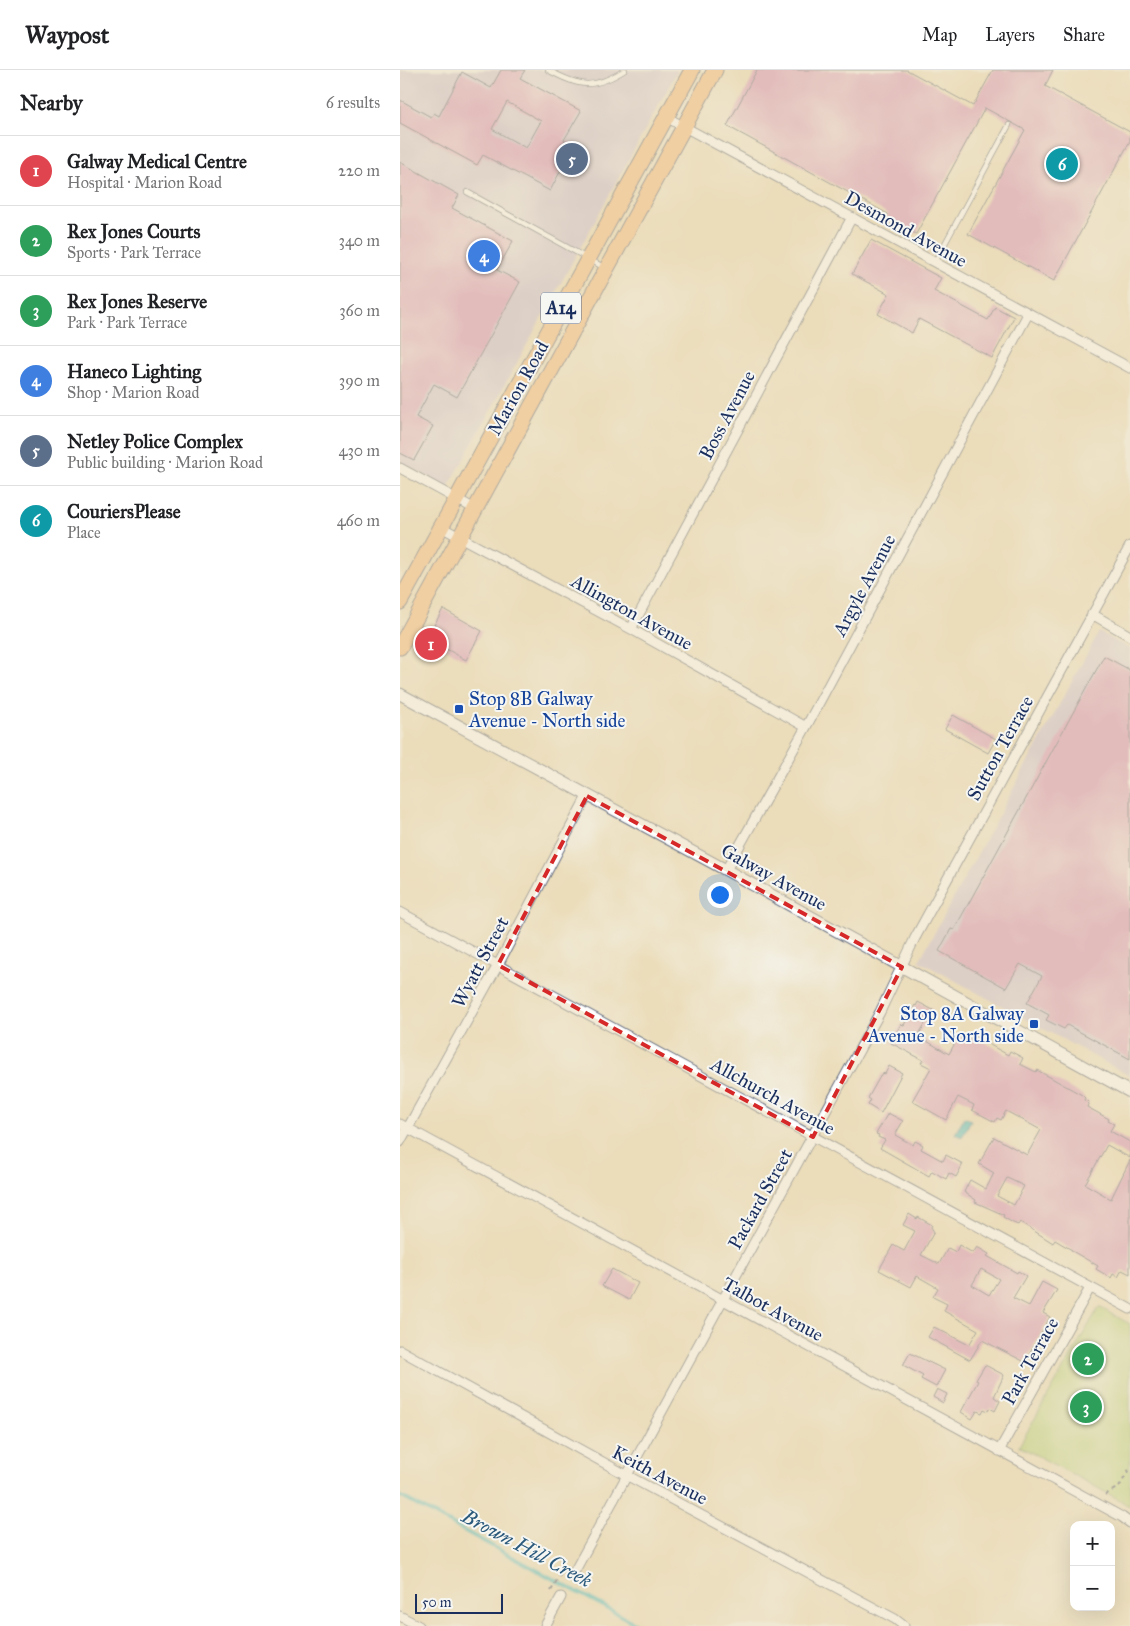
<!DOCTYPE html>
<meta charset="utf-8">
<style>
:root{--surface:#fff;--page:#f6f6f6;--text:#202124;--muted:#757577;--line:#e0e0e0;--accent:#1f6fb2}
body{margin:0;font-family:"IM FELL Great Primer",serif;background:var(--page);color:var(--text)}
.controls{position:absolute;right:15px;bottom:15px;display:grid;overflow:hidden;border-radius:10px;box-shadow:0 5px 20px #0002}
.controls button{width:45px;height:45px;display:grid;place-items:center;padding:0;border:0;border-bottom:1px solid var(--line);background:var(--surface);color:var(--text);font:25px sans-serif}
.scale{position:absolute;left:15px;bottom:12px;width:88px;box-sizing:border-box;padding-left:5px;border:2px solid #1b2f5e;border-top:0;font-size:14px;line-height:18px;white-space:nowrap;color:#1b2f5e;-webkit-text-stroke:4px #f6f6f2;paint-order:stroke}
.you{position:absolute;left:319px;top:824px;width:18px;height:18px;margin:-12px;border:4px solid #fff;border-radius:50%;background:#1a73e8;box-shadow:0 0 0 8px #1a73e833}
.badge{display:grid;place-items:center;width:32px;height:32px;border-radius:50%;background:var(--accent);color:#fff;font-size:16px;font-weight:700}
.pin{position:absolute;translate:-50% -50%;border:2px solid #fff;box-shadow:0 1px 5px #0006}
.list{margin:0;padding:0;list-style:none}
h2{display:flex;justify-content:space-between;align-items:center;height:65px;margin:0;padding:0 20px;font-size:21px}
h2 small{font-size:16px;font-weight:400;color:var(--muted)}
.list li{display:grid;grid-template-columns:32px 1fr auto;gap:15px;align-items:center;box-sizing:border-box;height:70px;padding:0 20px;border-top:1px solid var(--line)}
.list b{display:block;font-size:19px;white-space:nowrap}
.list p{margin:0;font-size:16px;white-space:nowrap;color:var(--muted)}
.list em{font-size:16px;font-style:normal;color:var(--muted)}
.map{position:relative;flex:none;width:730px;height:1556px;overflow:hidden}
header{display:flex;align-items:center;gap:30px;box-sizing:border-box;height:70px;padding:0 25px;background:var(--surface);border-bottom:1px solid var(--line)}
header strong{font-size:24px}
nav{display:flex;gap:28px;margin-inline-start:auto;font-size:18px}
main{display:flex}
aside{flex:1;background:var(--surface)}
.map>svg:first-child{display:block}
.industrial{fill:#cbbfd5}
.green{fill:#b4d076;stroke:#68806a}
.water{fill:#4cbbc1;stroke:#347590}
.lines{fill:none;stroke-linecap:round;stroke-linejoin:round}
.stream{stroke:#4cbbc1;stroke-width:4}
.building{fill:#d895bd;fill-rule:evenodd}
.service-casing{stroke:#646c7e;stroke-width:6}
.minor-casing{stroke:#646c7e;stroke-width:11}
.tertiary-casing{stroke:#646c7e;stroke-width:13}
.primary-casing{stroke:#646c7e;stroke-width:17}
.path{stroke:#646c7e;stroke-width:2;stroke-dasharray:4 4;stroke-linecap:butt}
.service{stroke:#fff;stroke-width:4.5}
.minor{stroke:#fff;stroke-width:9}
.tertiary{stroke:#fff;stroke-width:11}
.primary{stroke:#f6be87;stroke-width:15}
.marked{fill:none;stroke:#d62828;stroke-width:4;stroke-dasharray:10 6;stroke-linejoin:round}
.transit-dot{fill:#1a4fb4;stroke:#f6f6f2;stroke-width:2}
.labels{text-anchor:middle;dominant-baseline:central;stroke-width:4;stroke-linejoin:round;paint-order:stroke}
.shield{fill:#f6f6f2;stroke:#5d6b8a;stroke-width:1}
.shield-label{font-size:18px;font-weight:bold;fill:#1b2f5e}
.street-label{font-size:19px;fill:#1b2f5e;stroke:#f6f6f2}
.transit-label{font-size:19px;fill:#164399;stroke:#f6f6f2;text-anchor:start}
.water-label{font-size:20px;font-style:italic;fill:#2a597c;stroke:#f6f6f2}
</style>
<header>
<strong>Waypost</strong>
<nav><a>Map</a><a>Layers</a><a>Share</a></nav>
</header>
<main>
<aside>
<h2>Nearby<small>6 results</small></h2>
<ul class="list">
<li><span class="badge" style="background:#e0444e">1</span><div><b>Galway Medical Centre</b><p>Hospital · Marion Road</p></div><em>220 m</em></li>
<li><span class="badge" style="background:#2e9e5b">2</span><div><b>Rex Jones Courts</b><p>Sports · Park Terrace</p></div><em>340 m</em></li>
<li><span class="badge" style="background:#2e9e5b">3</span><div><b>Rex Jones Reserve</b><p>Park · Park Terrace</p></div><em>360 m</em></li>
<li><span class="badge" style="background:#3f7fe0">4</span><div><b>Haneco Lighting</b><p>Shop · Marion Road</p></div><em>390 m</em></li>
<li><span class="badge" style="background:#5c6f8a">5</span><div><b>Netley Police Complex</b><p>Public building · Marion Road</p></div><em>430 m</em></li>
<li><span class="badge" style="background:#0f9aa8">6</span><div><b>CouriersPlease</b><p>Place</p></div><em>460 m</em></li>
</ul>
</aside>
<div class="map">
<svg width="730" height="1556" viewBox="0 0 730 1556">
<rect width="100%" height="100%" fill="#f6f6f2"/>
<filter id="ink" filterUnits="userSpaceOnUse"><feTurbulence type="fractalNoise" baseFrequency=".02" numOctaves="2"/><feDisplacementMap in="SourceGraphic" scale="10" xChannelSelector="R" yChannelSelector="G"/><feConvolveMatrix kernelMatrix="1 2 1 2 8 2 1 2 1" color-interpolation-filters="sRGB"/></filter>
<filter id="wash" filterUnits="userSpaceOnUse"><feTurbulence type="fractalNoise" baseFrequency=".0096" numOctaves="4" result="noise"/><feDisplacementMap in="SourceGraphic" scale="20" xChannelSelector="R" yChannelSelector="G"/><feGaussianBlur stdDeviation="1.12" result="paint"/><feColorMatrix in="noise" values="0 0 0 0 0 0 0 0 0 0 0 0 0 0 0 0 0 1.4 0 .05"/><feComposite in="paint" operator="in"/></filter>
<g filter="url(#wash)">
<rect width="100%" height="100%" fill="#ebddba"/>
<path class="industrial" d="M0,0h278l-230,418 -48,-26z
M699,562l31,17v427l-211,-115z"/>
<path class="green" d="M699,1237l31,17v183l-10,-7 -101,-54z"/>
<path class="water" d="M564,1047l7,3 -9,17 -7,-3z"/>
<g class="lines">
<path class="stream" d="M0,1426l240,130"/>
</g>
<g id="blocks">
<path class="building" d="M101,0h24l-5,8 61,33 -17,29 8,4 -1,3 9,7 -9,13 -6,-5 -15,29 -67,-36 -6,10 -77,-42v-23l31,17 3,-4 5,3 23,-44 29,16zM107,32l34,19 -15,27 -34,-19z
M357,0h150l66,36 20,-36h60l-8,16 85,46v9l-76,140 -86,-47 57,-104 -40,-22 -69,126 -29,-16 1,-4 -161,-88z
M0,92l59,33 -7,13 61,33 -16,29 23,12 -63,115 -23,-13 -18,33 17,9 -19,34 -14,-7z
M471,170l70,38 -7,13 54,29 7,-13 19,10 -22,41 -73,-39 -7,14 -34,-19 11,-20 -37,-20z
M43,539l39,22 -16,29 -39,-22z
M704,586l26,14v389l-63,-34 -3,4 -18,-9 3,-5 -22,-12 15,-27 -22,-12 -14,24 -67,-37 12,-22 3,1z
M553,645l43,24 -8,14 -43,-24z
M518,932l15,8 -15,26 31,18 10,-18 8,5 2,-3 3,2 2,-4 34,19 2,-4 13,7 -3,6 16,8 1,-2 45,25 3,3 -1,2 5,2 -2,5 22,12 -1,2 6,3 -4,7 20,11v16l-23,-13 -22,39 26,15 19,-39v114l-8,-4 -4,7 -5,-3 -2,4 -15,-9 2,-3 -26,-15v-1l-17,-10 -2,3 -33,-21 -2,3 -5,-2 -10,-6 1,-2 -29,-13 1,-2 -12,-8 6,-12 16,9 8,-16 -15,-9 15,-27 33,18 14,-25 -35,-19 -5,9 -4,-2 -2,4 -23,-12 2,-5 -16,-8 -12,23 -34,-19 19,-33 -10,-5 2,-3 -32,-17 10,-19 3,1 11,-20 1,1zM607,1108l17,8 -10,19 -17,-9z
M489,996l13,7 -21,40 -13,-8 3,-5 -3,-2 14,-25 3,1z
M488,1043l15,8 -8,14 18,10 2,-4 8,4 -2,4 22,12 3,-6 17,9 -7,13 -7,-4 -3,6 -14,-8 -3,5 -49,-28 5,-8 -7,-3 1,-2 -3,-1z
M509,1144l8,5 1,-2 14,8 -1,2 3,5 -13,23 18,9 9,-16 8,4 3,-7 14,8 4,-6 12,7 -2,2 30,17 1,-2 8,5 -13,22 16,8 13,-24 15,8 -14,23 7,4 -25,45 -43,-22 -12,20 -42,-23 6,-10 35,18 9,-15 -34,-19 3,-7 -14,-7 5,-9 -21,-12 -6,11 -32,-17 14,-25 11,6 11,-20 -12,-6zM581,1199l18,10 -10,16 -17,-10z
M212,1199l26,14 -9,17 -27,-14z
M510,1283l35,17 -9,17 -15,-8 2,-3 -20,-11z
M585,1295l19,10 -10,22 6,4 -5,10 -5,-3 -2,3 -4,-2 -2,4 -5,-2 -5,8 -11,-7 17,-31 -2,-1z
M537,1319l10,5 -4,9 -10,-6z"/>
</g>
</g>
<g filter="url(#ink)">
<use href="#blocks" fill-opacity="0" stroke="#646c7e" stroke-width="1"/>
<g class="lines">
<g class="service-casing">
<path id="service" d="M148,0c32,17 45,20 77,0
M67,122l138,76
M535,192l74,-137"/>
</g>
<g class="minor-casing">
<path id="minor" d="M266,47l464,251
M0,398l75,41
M41,457l190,102 175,98
M692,544l38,22
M231,559l221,-412
M326,800l80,-143 222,-413
M0,842l730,397
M0,1054l722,393 8,6
M0,1072l98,-177 89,-169
M0,1280l228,126 267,143 9,7
M599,1381l91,-163
M172,1506l308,-564 35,-74 215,-392
M0,1546l19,10
M145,1556l16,-29"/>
</g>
<g class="tertiary-casing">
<path id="tertiary" d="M0,624l326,176 404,222"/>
</g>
<g class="primary-casing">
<path id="primary" d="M0,532l292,-532
M0,577l315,-577"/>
</g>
<path class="path" d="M705,1425l15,-9 10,-19
M151,1521l11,-20 2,1"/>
<use href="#service" class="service"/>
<use href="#minor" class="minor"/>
<use href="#tertiary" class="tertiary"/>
<use href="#primary" class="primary"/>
</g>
</g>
<path d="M0 0H730V1556H0ZM187,726l315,171 -89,170 -315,-172z" fill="#ebddba" fill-opacity=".55" fill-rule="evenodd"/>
<path class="marked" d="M187,726l315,171 -89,170 -315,-172z"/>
<g class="transit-dot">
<rect x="54" y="634" width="10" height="10" rx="2.5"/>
<rect x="629" y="949" width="10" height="10" rx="2.5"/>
</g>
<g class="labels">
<rect class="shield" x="141" y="222.5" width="40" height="31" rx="4"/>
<g class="shield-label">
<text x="161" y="238">A14</text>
</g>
<g class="street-label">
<text transform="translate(506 159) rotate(29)">Desmond Avenue</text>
<text transform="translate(118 318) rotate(-61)">Marion Road</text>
<text transform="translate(327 345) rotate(-62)">Boss Avenue</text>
<text transform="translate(464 515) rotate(-62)">Argyle Avenue</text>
<text transform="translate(232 542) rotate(29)">Allington Avenue</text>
<text transform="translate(600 678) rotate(-61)">Sutton Terrace</text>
<text transform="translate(374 807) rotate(29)">Galway Avenue</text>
<text transform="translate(80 892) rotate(-62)">Wyatt Street</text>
<text transform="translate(373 1026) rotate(29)">Allchurch Avenue</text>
<text transform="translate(360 1129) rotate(-61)">Packard Street</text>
<text transform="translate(373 1239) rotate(29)">Talbot Avenue</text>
<text transform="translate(630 1291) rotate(-61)">Park Terrace</text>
<text transform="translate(260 1405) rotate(28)">Keith Avenue</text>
</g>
<g class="transit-label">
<text x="69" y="628">Stop 8B Galway<tspan x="69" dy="22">Avenue - North side</tspan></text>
<text x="624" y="943" text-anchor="end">Stop 8A Galway<tspan x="624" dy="22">Avenue - North side</tspan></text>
</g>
<g class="water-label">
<text transform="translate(127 1478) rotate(28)">Brown Hill Creek</text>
</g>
</g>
</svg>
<div class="controls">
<button>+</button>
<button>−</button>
</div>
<div class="scale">50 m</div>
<div class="you"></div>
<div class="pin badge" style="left:31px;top:574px;background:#e0444e">1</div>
<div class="pin badge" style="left:688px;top:1289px;background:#2e9e5b">2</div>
<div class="pin badge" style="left:686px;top:1337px;background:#2e9e5b">3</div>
<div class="pin badge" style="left:84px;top:186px;background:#3f7fe0">4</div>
<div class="pin badge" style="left:172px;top:89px;background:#5c6f8a">5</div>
<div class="pin badge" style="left:662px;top:94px;background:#0f9aa8">6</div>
</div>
</main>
